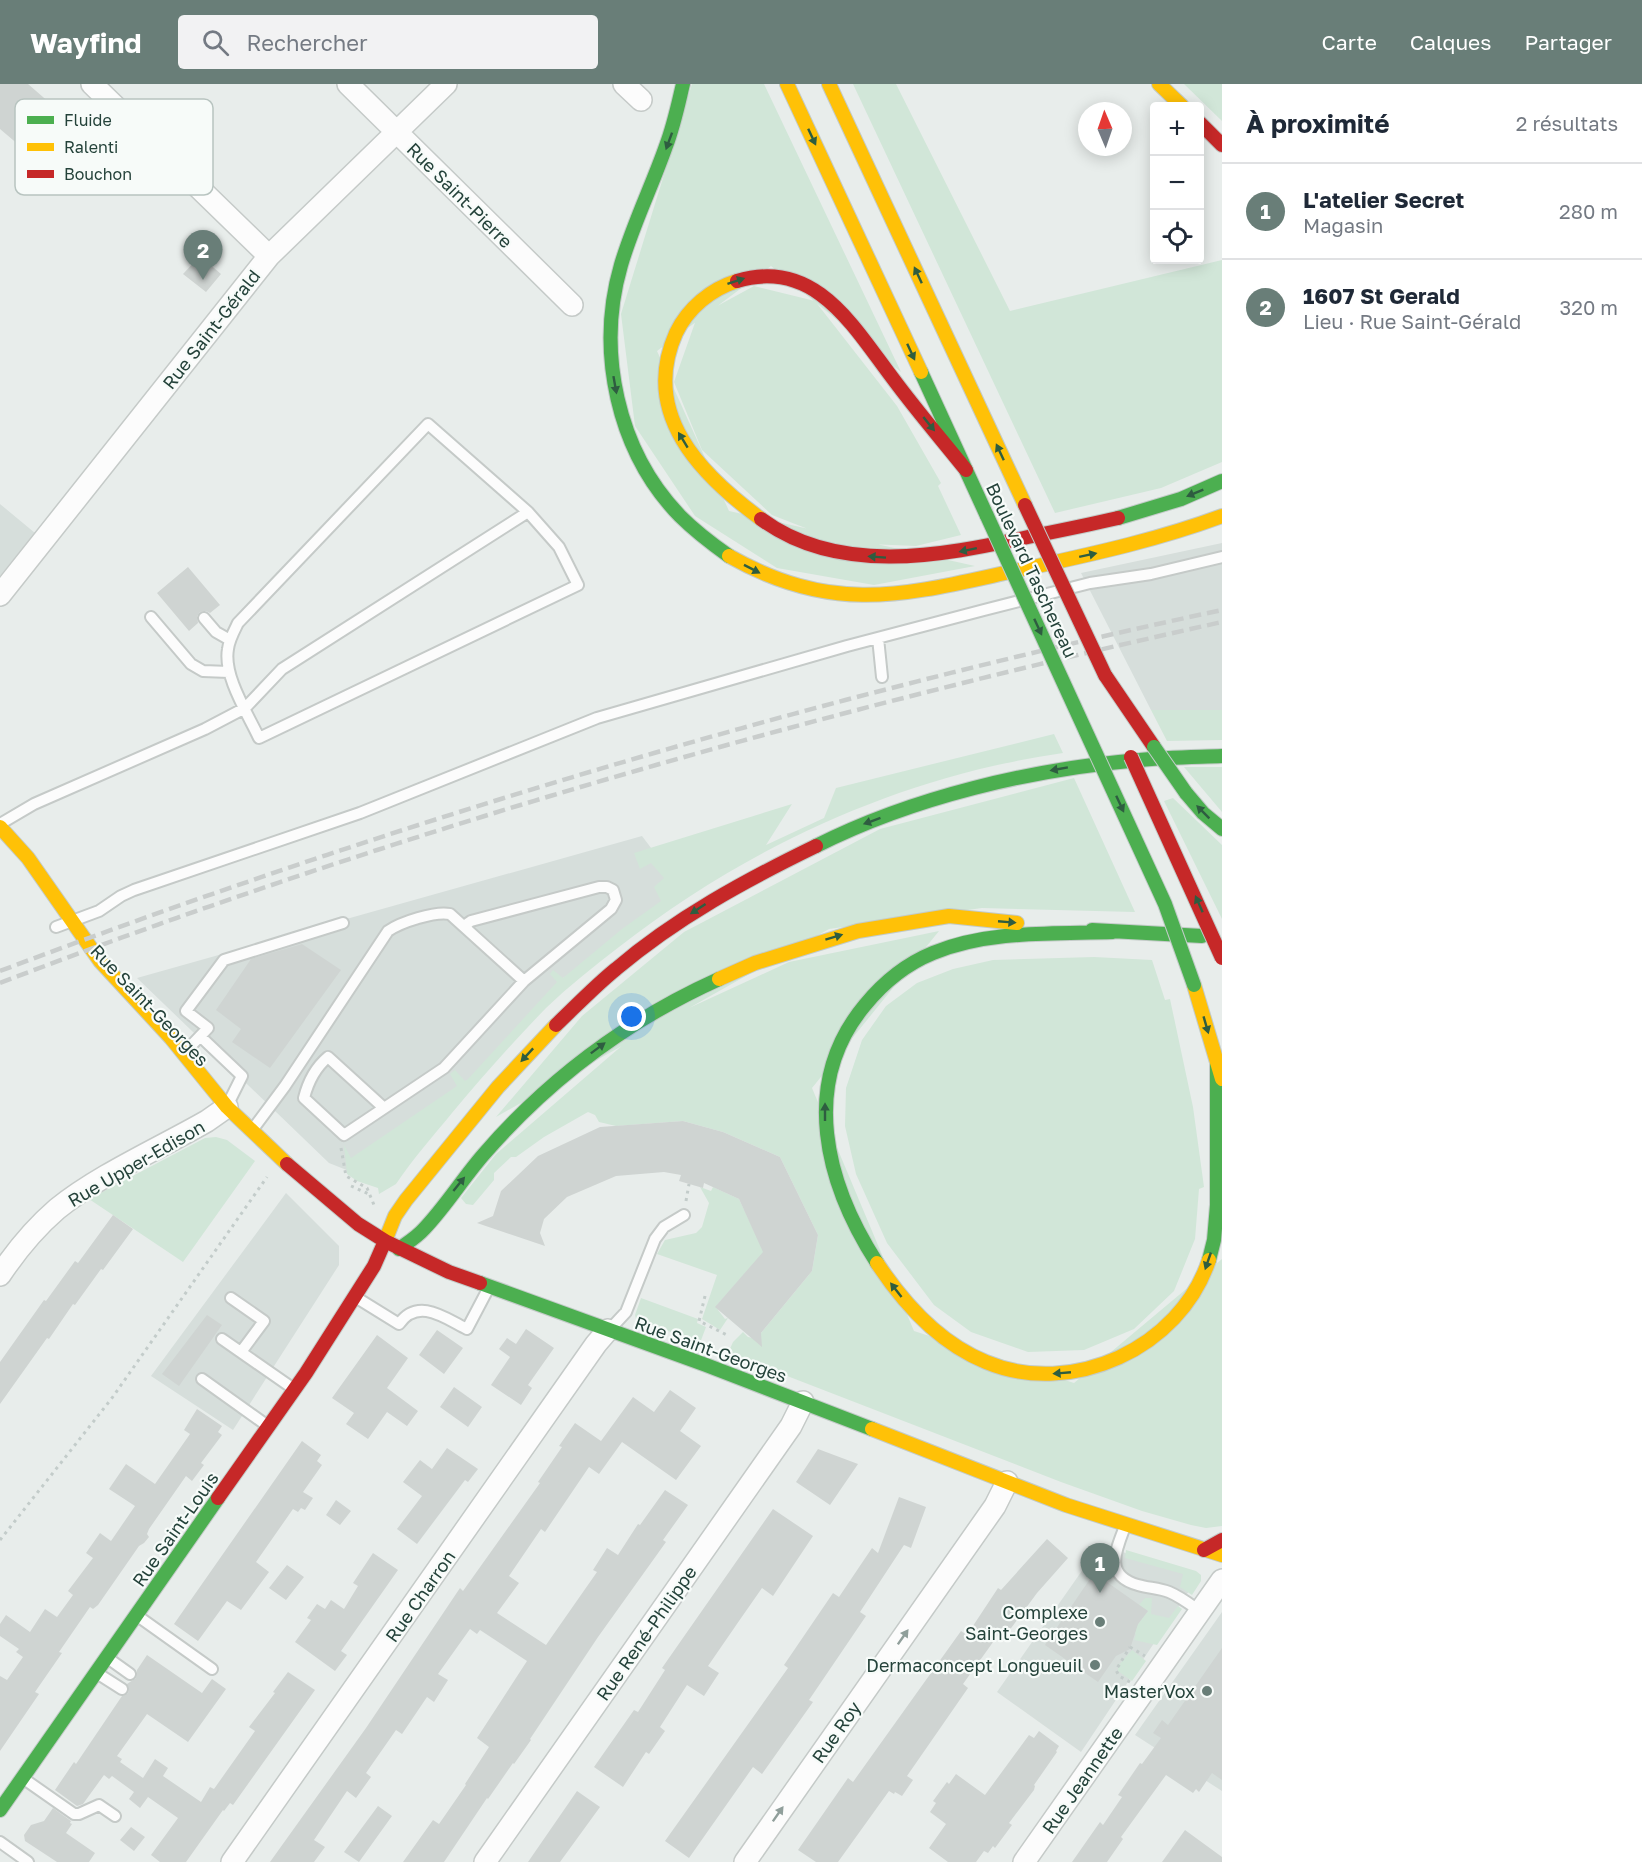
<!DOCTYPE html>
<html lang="fr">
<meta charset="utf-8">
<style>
:root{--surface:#fff;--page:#f2f2f3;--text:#1f2937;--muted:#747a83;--line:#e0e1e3;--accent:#697e78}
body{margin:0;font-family:"Golos Text",sans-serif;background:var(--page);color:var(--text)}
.controls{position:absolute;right:18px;top:18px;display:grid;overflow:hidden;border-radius:6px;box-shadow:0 3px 15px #0003}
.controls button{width:54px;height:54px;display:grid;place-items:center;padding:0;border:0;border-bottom:2px solid var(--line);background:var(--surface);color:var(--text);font:30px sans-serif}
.compass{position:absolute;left:1078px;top:18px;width:54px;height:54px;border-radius:50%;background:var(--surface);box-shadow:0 3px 15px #0003;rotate:358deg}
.you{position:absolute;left:632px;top:933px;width:21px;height:21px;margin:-15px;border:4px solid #fff;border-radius:50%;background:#1a73e8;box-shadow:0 0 0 9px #1a73e833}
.badge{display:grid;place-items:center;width:39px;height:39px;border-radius:50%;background:var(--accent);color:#fff;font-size:20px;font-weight:700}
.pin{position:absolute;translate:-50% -50px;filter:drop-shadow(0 2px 3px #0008)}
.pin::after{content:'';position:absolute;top:32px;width:21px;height:18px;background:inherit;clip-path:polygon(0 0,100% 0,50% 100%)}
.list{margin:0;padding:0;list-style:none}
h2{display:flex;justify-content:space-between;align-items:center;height:78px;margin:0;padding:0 24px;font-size:26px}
h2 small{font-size:20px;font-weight:400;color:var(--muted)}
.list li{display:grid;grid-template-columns:39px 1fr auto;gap:18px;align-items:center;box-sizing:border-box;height:96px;padding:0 24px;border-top:2px solid var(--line)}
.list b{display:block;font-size:22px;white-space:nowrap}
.list p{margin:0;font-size:20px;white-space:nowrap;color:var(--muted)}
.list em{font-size:20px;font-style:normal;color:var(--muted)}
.icon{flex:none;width:33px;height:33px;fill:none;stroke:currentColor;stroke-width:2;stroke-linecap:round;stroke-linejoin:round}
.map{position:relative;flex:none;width:1222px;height:1778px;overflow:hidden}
header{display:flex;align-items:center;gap:36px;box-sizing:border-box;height:84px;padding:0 30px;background:var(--accent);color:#fff}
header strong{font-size:28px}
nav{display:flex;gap:33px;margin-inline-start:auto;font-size:21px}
.search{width:420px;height:54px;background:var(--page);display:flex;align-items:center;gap:15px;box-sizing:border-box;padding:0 21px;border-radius:6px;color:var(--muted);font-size:22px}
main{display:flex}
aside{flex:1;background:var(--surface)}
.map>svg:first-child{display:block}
.built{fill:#d6dedb}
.green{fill:#d1e6d8}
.building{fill:#cfd4d2}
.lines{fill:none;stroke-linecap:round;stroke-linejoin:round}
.lane-casing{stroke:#c5cac8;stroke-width:14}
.street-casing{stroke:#c5cac8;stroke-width:24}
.fast-casing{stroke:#c3cbc8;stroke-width:16}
.slow-casing{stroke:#c3cbc8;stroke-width:16}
.jam-casing{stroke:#c3cbc8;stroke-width:16}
.path{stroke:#c3ccca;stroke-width:3;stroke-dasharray:3 4.5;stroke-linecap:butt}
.lane{stroke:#fcfcfc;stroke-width:10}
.street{stroke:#fcfcfc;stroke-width:21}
.fast{stroke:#4caf50;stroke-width:14}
.slow{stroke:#ffc107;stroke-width:14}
.jam{stroke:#c62828;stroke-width:14}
.rail{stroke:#c9cdcc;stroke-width:4.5;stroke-dasharray:12 6;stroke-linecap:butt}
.fast-bridge-casing{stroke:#c3ccc9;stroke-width:16;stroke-linecap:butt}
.jam-bridge-casing{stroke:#c3ccc9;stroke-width:16;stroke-linecap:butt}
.fast-bridge{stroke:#4caf50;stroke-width:14}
.jam-bridge{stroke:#c62828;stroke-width:14}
.oneway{fill:#2e5d40}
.oneway2{fill:#909f9b}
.poi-dot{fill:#697e78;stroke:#f7fbf9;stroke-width:2}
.labels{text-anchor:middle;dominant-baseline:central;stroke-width:4.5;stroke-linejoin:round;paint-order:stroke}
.street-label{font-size:18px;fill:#24423a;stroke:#f7fbf9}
.poi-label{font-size:18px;fill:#24423a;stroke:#f7fbf9;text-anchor:end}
.key{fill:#f7fbf9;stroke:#b8c4c0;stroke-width:1.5}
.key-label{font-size:16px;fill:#24423a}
</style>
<header>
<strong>Wayfind</strong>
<div class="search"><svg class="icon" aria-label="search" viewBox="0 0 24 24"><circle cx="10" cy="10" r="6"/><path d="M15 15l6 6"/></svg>Rechercher</div>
<nav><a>Carte</a><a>Calques</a><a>Partager</a></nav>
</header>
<main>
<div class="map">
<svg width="1222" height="1778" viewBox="0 0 1222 1778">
<rect width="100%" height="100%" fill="#e8edeb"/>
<path class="built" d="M0,420l35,29 -35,43z
M1222,459v167h-71l-70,-137z
M642,752l40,53 -124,93 -171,204 -58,-23 -192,-185z
M286,1109l53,53v19l-106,165 -82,-54z
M1100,1461l99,31 -118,176 -84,-60z
M1222,1528v179l-87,-56z"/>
<path class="green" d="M692,0h72l137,288 -130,-106 -114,85 72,160 246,55 -101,19 -97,-17 -82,-52 -60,-90 -14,-112z
M853,0h43l114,227 212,-51v202l-61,26 -106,25z
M1184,0h38v37z
M754,202l61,15 82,105 44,77 -3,3 23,49 -45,11 -72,-3 -72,-28 -70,-65 -28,-68 23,-65z
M1151,626h71v30l-55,1z
M1054,650l9,19c-162,23 -316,94 -444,194 -25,19 -50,39 -73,61 -33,34 -64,69 -94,105 -19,23 -39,46 -56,71l-17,10 -1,-6 -21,-7 -10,-7 -3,-29 7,13 106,-72 -7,-12 5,-4 10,11 3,-2 89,-97 -7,-8 3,-4 10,8 59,-49 39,-28 -7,-14 10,-9 -13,-15 -11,6 -6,-16 158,-49 -26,41 58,-27 12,-30z
M1184,683h38v45z
M1074,694l61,134 -153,-4 -153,21 -333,188 86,-101 102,-84 196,-103z
M1173,714l49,47v74l-58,-118z
M939,847l-127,157 102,243 160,52 148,-124v267l-16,2 -15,-3 -49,-14 -81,-29 -333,-129 5,-11 10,-10 5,5 10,2 3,-6 51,-62 6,-36 -38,-78 -57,-25 -40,-11 -67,5 -17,-4 -4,-7 -7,-3 -44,25 -28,20h-5l-17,16v7l-21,25 -7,-1 -5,-6 35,-44 143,-123 150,-69z
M1094,873l58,3 13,40 5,-1 23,108 11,80 -5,2 -4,50 -21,52 -40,38 -50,21 -56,2 -57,-20 -37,-27 -47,-62 -31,-69 -11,-48 1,-38 16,-48 24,-34 31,-23 36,-14 40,-9z
M216,1053l11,3 28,21 -72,101 -94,-63 116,-61z
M700,1103l11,4 2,-4 26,12 25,53 -47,53 1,5 7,9 3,-1 -8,12 -18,-11 15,-44 -60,-21 8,-14 31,-7 6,-6 7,-24z
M641,1214l57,21 -1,4 9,4 -6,16 -64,-24 -1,-4z
M1126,1466l70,21 5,4v6l-9,14 -12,-8 3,-13 -58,-16z
M1145,1514h7l-1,16 18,4 9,-12 4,3 -25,36 -23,-5 2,-6 -4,-2 16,-21 -9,-6z
M1132,1566l14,11 -14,20 -14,-10v-5z"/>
<path class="building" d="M0,0h28l76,66 -32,40 -72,-61z
M200,172l21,18 -15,18 -23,-18z
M188,483l32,38 -10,8 -4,-2 -6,1 -3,4 1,7 -9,8 -32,-38z
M302,860l39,26 -71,98 -38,-26 9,-13 -25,-19 35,-51z
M683,1037l40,11 57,25 38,78 -6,36 -51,62 1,14 -47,-40 48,-55 -24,-53 -35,-16 -1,5 -24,-7 2,-6 -17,-3 -48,4 -49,21 -23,22 -4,14 5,13 -68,-23 16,-7 8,-25 37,-35 62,-29z
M113,1131l20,14 -30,41 -2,-1 -26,36 -2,-1 -24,35 -2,-1 -47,66v-42l44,-62 2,1 29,-40 3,2z
M207,1231l15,10 -43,61 -17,-12z
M526,1245l28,19 -26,37 4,3 -11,17 -30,-20 19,-28 -11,-8 8,-11 9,6z
M437,1246l26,18 -19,26 -25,-19z
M377,1251l31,23 -21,30 31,23 -11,15 -20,-14 -19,27 -22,-15 8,-11 -22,-15z
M454,1303l28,20 -14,20 -28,-20z
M670,1306l26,18 -16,23 21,15 -25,34 -54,-38 -23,32 -10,-7 -44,65 -4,-3 -32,47 10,7 -22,30 49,32 51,-73 -4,-2 14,-22 11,7 20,-31 2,1 25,-35 23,15 -25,35 3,2 -68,95 -68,102 1,1 -17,24 -1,-1 -25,36 -1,-1 -43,64h-41l30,-42 6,4 27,-39 -1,-1 24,-37 -12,-9 50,-77 -47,-31 -3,4 -7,-5 -32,45 10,6 -14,22 -7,-5 -25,37 -6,-4 -30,43 5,4 -15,21 -9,-7 -33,49 11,7 -11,15h-44l96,-134 94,-140 3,3 77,-108 -2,-1 24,-35 -3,-1 16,-23 26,18 32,-44 21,15z
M197,1325l25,17 -4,6 4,3 -21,28 3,2 -12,16 -6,-5 -37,53 -2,5 2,3 -5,6 -5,3 -41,59 -5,4 -3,-2 -31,45 3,1 -27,39 4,2 -39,57v-75l7,4 16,-23 -7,-5 3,-3 -19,-13v-12l6,-9 24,17 15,-23 12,8 16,-22 -5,-4 25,-33 -7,-5 14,-20 11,8 24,-35 -26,-17 17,-25 29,20 35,-50 -6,-4z
M302,1357l19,14 -4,6 5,4 -19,27 10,6 -8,12 -4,-2 -3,4 -5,-3 -37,53 13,10 -28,38 -14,-9 -29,40 -24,-17z
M447,1364l31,21 -10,13 -3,-2 -48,64 -20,-15 25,-33 -19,-14 17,-22 12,9z
M818,1365l40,15 -28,41 -34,-23z
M899,1413l27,10 -15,41 -7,-3 -44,67 6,4 -57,84 4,2 -51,72 -9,-7 -64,91 -24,-17 123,-173 -4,-3 49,-72 6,4 33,-49 6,5z
M336,1416l15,11 -11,14 -14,-10z
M773,1425l40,27 -40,60 -11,-8 -23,33 -31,45 11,7 -15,23 -17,-11 -27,42 5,4 -16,23 -3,-2 -23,35 -29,-20 40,-57 4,2 27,-42 -3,-2z
M1047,1455l21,19 -31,35 -31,42 -5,-4 -38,53 5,4 -61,88 6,4 -11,16 -7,-4 -1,2 -5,-3 -51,71h-22l-18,-12 50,-72 5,4 108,-151 6,4 31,-47 3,2z
M373,1469l25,17 -57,81 6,4 -12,16 -40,-29 16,-22 -4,-2 10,-14 8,5 6,-9 13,9 14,-23 -5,-3z
M287,1481l17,12 -18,23 -17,-12z
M1094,1489l54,38 -10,13 -8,25 -14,7 -18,26 -53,-37z
M1222,1564v132l-10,-7 -13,19 -3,-3 -3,4 -27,-18 -45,62 2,2 -16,23h-35l28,-40 3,3 19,-28 -4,-2 22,-32 2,1 19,-26 -8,-5 9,-13 6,5z
M147,1571l55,38 10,-14 14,10 -38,53 -41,-28 -30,42 5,3 -2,3 23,16 12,-19 13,9 -5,8 38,26 9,-15 4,2 41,-58 -6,-4 26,-34 -2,-1 15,-20 27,18 -82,115 -3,-2 -6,8 -1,-1 -37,52h-26l-9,-7 27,-37 -30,-21 -8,11 -11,-9 5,-7 -22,-16 -3,3 -5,-4 -21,29 -6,2 -22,-16 19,-28 2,2 46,-68 6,-3 1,-4 -2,-5 9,-6 1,-8z
M1039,1647l20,15 -3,5 1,1 -23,33 1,1 -1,4 -25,33 3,2 -17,23 -2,-2 -5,7 -4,-2 -8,11h-28l-19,-14 17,-24 -16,-12 6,-9 -3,-2 14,-19 2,2 7,-10 29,21 44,-60 5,3z
M577,1707l23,16 -40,55h-32z
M378,1722l14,10 -33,46 -15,-10z
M53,1724l18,13 -1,2 2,1 -6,9 29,20 -6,9h-32l-32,-21 -1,-6 7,-10 13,-4z
M131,1743l14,10 -11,14 -14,-11z
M1185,1746l37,27v5h-60z"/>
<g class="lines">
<g class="lane-casing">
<path id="lane" d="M151,533l40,47 12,7 26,1
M204,534l12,14 14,8
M878,554l4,39
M0,740l34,-20 171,-75 40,-21 37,-39 246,-157 -100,-88 -190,199c-4,8 -9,17 -10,26 -5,27 20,65 31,89l319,-153 -19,-38 -31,-35
M464,842l7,-5 128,-34h8l6,3 3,10 -5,9 -87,72
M56,843l43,-16 22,-15 13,-6 226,-77 237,-95 250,-72 137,-36 106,-27 61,-9 71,-17
M201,953l41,39 -14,28
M185,968l23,-24 -22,-17 38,-51 119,-37
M253,1045l32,-43 103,-155c13,-9 47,-20 62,-17l74,67 -80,87 -100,67 -40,-37c4,-16 12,-31 24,-41l56,51
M231,1214l33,23 -23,31
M357,1214l42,26c19,-27 46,-6 68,5l20,-38
M613,1242l13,-14 29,-73 9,-12 20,-12
M222,1255l69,48
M202,1295l63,45
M1124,1445c-9,23 -19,47 14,56 10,3 21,3 31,7 12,5 22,13 32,20
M139,1533l73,52
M109,1575l21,15
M100,1591l22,14
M24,1695l50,35h5l20,-9 16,11
M0,1758l28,20"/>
</g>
<g class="street-casing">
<path id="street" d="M92,0l177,172
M348,0l224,221
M624,0l17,16
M0,511l269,-339 177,-172
M0,1191c16,-24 35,-47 57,-66 42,-34 103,-61 150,-88l20,-14
M232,1778l364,-518 12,-14
M485,1778l306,-436 12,-24
M745,1778l250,-356 12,-24
M1024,1778l198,-282"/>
</g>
<g class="fast-casing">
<path id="fast" d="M683,0c-5,21 -9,41 -17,62 -14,40 -33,78 -45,119 -25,86 -4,186 59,251 15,15 32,28 49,40
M921,288l66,144
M1118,434l63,-19 41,-18
M1186,709l17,20 19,16
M816,762c97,-49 216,-77 324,-86 27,-3 55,-3 82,-4
M1092,846l110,6
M399,1165c8,-6 18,-12 25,-20 22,-23 39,-51 60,-75 65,-75 144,-134 235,-175
M1209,1176l5,-20 3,-35v-140
M877,1179c-51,-79 -78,-179 -12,-258 18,-22 41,-41 68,-52 56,-23 121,-19 180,-21
M480,1199l226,82 166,64
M0,1726l218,-312"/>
</g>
<g class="slow-casing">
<path id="slow" d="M787,0l134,288
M829,0l196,421
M1159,0l23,22
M737,197c-26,8 -49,27 -61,52 -36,81 25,142 85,186
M729,472c113,64 188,35 304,11 64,-14 127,-28 189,-51
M0,743l28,31 72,103 71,77 56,69 60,57
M719,895l36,-16 103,-32 91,-15 68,7
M1194,901l28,94
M385,1157l10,-25 11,-16 92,-113 58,-62
M877,1179c27,41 62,80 109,99 86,36 194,-14 223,-102
M872,1345l194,76 156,50"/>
</g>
<g class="jam-casing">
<path id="jam" d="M1200,39l22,22
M737,197c79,-24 117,47 157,99 23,31 48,60 72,90
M761,435c77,57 180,37 267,18 30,-6 60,-12 90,-19
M1105,591l49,72
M556,941c20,-19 39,-39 60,-56 60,-51 130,-89 200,-123
M287,1080l71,60 27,17
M218,1414l88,-125 68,-107 11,-25 64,31 31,11
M1204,1466l18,-10"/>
</g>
<path class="path" d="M341,1064l5,28 21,12 7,17
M351,1102l20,9
M686,1117l3,-17
M705,1212l-6,25 28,14
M0,1456l112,-142 155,-221
M1130,1563l15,9
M1130,1598l-11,-6 -3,-6 14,-23"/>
<use href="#lane" class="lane"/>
<use href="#street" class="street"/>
<use href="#fast" class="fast"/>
<use href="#slow" class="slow"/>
<use href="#jam" class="jam"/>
<path class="rail" d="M0,887c398,-150 806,-272 1222,-361
M0,899c397,-152 807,-269 1222,-361"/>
<g class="fast-bridge-casing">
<path id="fast-bridge" d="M987,432l178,388 29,81
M1154,663l32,46"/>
</g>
<g class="jam-bridge-casing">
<path id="jam-bridge" d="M1025,421l80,170
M1131,673l91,201"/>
</g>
<use href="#fast-bridge" class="fast-bridge"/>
<use href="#jam-bridge" class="jam-bridge"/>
</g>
<defs><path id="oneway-solid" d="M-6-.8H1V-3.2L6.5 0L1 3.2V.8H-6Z" transform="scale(1.5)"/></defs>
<g class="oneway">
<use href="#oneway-solid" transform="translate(812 53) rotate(65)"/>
<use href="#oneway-solid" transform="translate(669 57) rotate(110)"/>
<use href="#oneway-solid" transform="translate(918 191) rotate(-115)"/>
<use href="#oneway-solid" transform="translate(736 197) rotate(-18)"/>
<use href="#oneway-solid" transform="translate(911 268) rotate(65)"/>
<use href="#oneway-solid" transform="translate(615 301) rotate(80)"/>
<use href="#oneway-solid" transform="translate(929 340) rotate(51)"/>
<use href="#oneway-solid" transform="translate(683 356) rotate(-121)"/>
<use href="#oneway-solid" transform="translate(1000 368) rotate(-115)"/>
<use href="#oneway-solid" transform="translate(1195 409) rotate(158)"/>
<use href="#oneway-solid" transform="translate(968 466) rotate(168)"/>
<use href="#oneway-solid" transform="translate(1088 471) rotate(-12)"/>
<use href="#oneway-solid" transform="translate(877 473) rotate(-176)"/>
<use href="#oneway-solid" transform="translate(752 485) rotate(27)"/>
<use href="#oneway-solid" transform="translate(1038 543) rotate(65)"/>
<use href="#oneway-solid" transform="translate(1059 685) rotate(170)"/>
<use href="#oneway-solid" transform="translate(1120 720) rotate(65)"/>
<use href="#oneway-solid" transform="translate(1203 728) rotate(-135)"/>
<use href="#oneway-solid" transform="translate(872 737) rotate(160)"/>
<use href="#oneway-solid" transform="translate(1199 820) rotate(-114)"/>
<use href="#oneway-solid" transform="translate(698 825) rotate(147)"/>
<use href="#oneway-solid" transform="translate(1007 838) rotate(5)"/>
<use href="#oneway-solid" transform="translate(834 853) rotate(-17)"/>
<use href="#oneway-solid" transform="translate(1206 941) rotate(74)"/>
<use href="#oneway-solid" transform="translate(598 964) rotate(-37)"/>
<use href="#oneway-solid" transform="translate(527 971) rotate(133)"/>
<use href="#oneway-solid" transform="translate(825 1028) rotate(-90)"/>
<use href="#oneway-solid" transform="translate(459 1100) rotate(-51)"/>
<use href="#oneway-solid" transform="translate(1208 1177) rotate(109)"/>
<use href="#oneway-solid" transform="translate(896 1206) rotate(-128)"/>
<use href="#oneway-solid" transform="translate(1062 1289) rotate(175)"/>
</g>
<g class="oneway2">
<use href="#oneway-solid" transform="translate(903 1553) rotate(-55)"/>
<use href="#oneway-solid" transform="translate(778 1730) rotate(-55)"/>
</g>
<g class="poi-dot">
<circle cx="1100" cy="1538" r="6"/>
<circle cx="1095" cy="1581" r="6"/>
<circle cx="1207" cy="1607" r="6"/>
</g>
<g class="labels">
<g class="street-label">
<text transform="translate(460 111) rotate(45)">Rue Saint-Pierre</text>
<text transform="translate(211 245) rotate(-52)">Rue Saint-Gérald</text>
<text transform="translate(1032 486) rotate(65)">Boulevard Taschereau</text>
<text transform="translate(150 921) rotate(46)">Rue Saint-Georges</text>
<text transform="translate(136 1079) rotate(-30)">Rue Upper-Edison</text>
<text transform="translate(711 1265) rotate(20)">Rue Saint-Georges</text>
<text transform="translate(175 1445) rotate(-55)">Rue Saint-Louis</text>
<text transform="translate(420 1512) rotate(-55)">Rue Charron</text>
<text transform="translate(646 1549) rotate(-55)">Rue René-Philippe</text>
<text transform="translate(836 1648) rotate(-55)">Rue Roy</text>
<text transform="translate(1082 1696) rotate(-55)">Rue Jeannette</text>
</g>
<g class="poi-label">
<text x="1088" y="1528">Complexe<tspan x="1088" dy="21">Saint-Georges</tspan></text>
<text x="1083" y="1581">Dermaconcept Longueuil</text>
<text x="1195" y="1607">MasterVox</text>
</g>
</g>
<rect x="15" y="15" width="198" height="96" rx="9" class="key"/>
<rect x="27" y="32" width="27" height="8" fill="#4caf50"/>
<rect x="27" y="59" width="27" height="8" fill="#ffc107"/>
<rect x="27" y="86" width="27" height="8" fill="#c62828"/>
<g class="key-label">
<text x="64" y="42">Fluide</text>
<text x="64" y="69">Ralenti</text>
<text x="64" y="96">Bouchon</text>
</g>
</svg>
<div class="controls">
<button>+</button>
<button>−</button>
<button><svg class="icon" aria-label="locate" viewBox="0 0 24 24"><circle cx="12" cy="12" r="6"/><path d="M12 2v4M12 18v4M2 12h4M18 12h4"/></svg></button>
</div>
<svg class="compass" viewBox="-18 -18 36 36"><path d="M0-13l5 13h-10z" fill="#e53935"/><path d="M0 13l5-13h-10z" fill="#747a83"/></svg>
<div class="you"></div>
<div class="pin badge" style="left:1100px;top:1509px">1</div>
<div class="pin badge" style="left:203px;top:196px">2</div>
</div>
<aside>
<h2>À proximité<small>2 résultats</small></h2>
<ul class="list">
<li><span class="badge">1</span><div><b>L'atelier Secret</b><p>Magasin</p></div><em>280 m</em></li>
<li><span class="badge">2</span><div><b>1607 St Gerald</b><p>Lieu · Rue Saint-Gérald</p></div><em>320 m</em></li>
</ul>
</aside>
</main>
